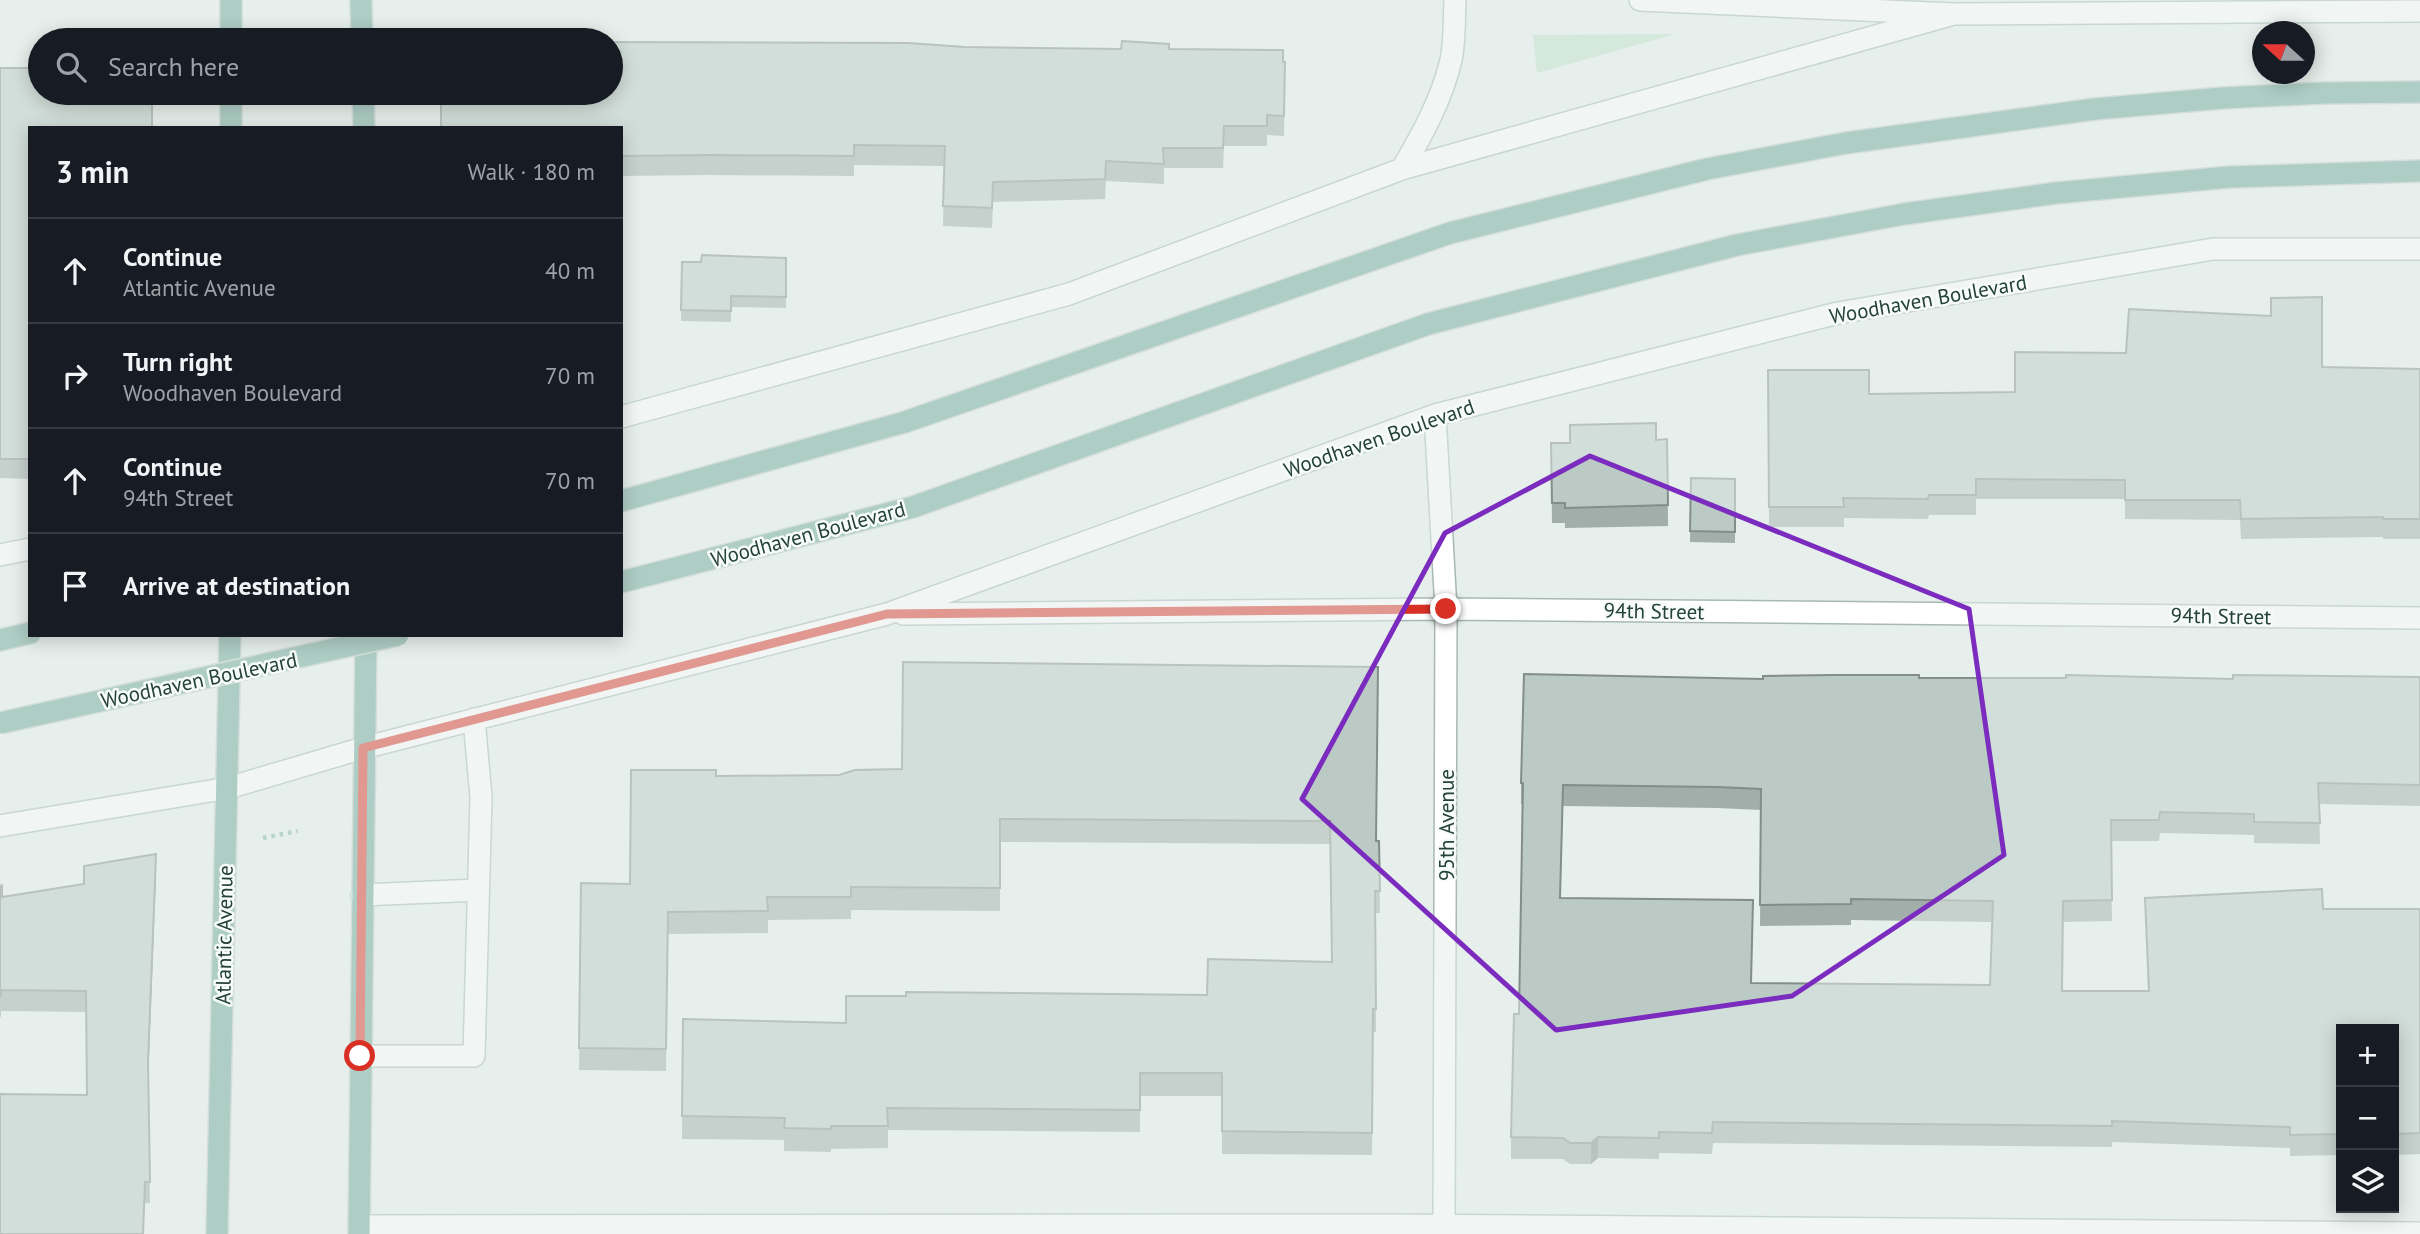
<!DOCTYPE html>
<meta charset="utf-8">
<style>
:root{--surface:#171b24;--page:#20242c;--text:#f1f3f6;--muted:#9ea1a6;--line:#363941}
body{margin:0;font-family:"PT Sans",sans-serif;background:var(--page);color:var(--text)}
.controls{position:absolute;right:21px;bottom:21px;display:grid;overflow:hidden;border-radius:0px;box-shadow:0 4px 18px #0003}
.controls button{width:63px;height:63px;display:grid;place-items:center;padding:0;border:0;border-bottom:2px solid var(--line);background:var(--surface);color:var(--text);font:35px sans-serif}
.compass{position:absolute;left:2252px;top:21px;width:63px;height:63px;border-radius:50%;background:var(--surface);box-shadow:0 4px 18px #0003;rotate:291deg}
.stop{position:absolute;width:21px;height:21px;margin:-16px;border:5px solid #d93025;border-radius:50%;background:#fff}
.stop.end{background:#d93025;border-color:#fff;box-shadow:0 2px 7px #0008}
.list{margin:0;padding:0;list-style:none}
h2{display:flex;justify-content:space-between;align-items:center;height:91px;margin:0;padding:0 28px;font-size:30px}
h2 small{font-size:23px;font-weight:400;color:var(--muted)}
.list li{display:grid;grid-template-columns:46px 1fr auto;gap:21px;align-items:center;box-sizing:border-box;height:105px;padding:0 28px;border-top:2px solid var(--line)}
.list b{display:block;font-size:26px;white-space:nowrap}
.list p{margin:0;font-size:23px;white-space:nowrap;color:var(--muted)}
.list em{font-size:23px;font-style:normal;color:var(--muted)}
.icon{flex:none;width:38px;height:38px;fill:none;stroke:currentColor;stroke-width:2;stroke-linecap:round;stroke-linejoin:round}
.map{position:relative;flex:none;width:2420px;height:1234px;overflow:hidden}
.search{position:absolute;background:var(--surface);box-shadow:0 4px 18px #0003;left:28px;top:28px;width:595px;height:77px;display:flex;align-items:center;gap:18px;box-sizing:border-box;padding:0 24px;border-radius:38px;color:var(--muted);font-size:26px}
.panel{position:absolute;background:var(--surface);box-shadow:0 4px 18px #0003;left:28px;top:126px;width:595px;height:511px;border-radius:0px}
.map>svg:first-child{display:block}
.green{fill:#bfe0c8}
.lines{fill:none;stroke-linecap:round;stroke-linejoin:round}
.minor-casing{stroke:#a8b8b2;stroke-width:24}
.major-casing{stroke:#c2cac8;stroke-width:24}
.path{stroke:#86b3a5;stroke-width:4.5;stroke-dasharray:3.5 5;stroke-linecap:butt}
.minor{stroke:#fff;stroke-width:21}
.major{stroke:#6aa596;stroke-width:21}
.major-bridge-casing{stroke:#c2cac8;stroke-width:24;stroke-linecap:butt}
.major-bridge{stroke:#6aa596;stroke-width:21}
.wall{fill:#a1aea9;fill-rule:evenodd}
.shaded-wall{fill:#838d89}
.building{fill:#bbcac4;stroke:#838d89;stroke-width:2;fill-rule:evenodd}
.route{stroke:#d93025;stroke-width:9}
.marked{fill:none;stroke:#7b2cbf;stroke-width:5;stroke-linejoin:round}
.labels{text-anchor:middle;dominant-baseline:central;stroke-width:5;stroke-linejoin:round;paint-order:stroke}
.street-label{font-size:21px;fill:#24423a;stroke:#f7fbf9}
</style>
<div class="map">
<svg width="2420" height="1234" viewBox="0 0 2420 1234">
<rect width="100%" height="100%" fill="#e6efeb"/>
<path class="green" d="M1675,34l-138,39 -4,-38z"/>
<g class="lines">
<g class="minor-casing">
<path id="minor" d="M1640,0l314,14 466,-3
M1402,169c20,-34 40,-70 49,-109 4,-19 3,-41 4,-60
M1435,415l11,194 -2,625
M621,417l448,-123 333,-125 552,-155
M0,555l30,-6
M903,614l543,-5 974,9
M0,826l228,-38 135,-40 524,-134 548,-199 403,-102 375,-64h207
M362,895l116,-5
M360,1056h114l7,-259 -7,-78
M359,1226l1028,-1 1033,8"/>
</g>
<g class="major-casing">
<path id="major" d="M231,0v40
M361,0l1,40
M231,93v35
M363,93l1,35
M621,501l284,-79 545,-189 257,-64 139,-26 249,-34 128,-11 101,-5 96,-1
M621,582l292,-75 515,-183 309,-79 167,-31 152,-21 174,-16 190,-6
M0,640l30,-7
M217,1234l13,-599
M359,1234l7,-599"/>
</g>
<path class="path" d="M263,838l35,-7"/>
<use href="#minor" class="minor"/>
<use href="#major" class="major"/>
<g class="major-bridge-casing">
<path id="major-bridge" d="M0,723l398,-88"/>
</g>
<use href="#major-bridge" class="major-bridge"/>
</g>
<path class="wall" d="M965,47l204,2 114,13 2,20 -1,54 -17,-1v11h-43l-1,22h-59v16l-58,-3 -1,18 -112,3 -1,26 -49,-2 1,-60 -90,-1v11l-146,-1 -87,1v-48z
M0,68l30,60v351l-30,-1z
M786,258v50l-55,-1v15l-50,-1 1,-59h19z
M2322,367l98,2v170h-37v-2l-142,2 -1,-19 -115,-1v-20h-149v16h-47l-1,4 -84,-1v9h-75l-1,-157 101,24 146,-2z
M1570,425l86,15 11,-1 1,87 -103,2v-5h-13l-1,-80h19z
M1691,478l44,1v64l-45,-1z
M1378,667l-2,174h3l1,72h-4v119h-3l-1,123 -150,-1v-58h-82v36l-252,-2v18l-57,1v3l-47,-1v-11l-102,-1 1,-120 163,4 60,-27 301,-1 125,-33 -2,-118 -330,-2v69l-149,-1v9l-83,1v13l-100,1 -2,137 -87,-1 2,-187 49,1 86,-108 123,-1 63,-6z
M2420,677v129l-101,-2 1,40 -66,-1v-8l-94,-2 -1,8h-48l1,80 -49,1 -1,69h86l-3,-93 178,11h97v245l-26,1v-126h-53v126l-51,1v-8l-178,-6v5l-399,-4 -1,11 -53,-1v6l-61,-1 -7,6h-21l-7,-5h-52v-22l8,-123 3,-210h-1v-21l242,-104 156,-1 314,1zM1563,806l154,2 44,2 -1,116 91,-1v-5l141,2 -2,63 -239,-2 -191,-85z
M156,875l-8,203 2,125h-5l-58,-108 -1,-83 -85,-1v6h-1v-131l2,11z"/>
<path class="shaded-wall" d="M156,854v21l-8,208v-21z
M1598,1137v21l-7,6v-21z"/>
<path class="building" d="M1122,41l47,3v5l114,1v12h2l-1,54 -17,-1v11h-43l-1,22h-60l1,16 -58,-3 -1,18 -112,3 -1,26 -49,-2 2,-60 -91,-1v11l-146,-1 -87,1v-28h-180v-35h170v-51l297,1 57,4 156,2z
M0,68h40v25h112v35h-122v331h-30z
M702,255l84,3v39l-55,-1v15l-50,-1 1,-48h19z
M2322,297v70l98,2v150h-37v-2l-142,2 -1,-19h-115v-20l-149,-1v16h-47l-1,4 -85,-1 1,9h-75l-1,-137h101v24l146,-2v-40l111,1 3,-44 142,7v-18z
M1656,423v17l11,-1 1,66 -103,3v-5h-13l-1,-60h19v-18z
M1691,478l44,1v53l-45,-1z
M903,662l475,5 -2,174h3l1,50h-5l1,118h-3l-1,124 -150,-2v-58h-82v37l-253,-2 1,18h-57v3l-47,-1 1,-10 -103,-2 1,-97 163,4v-27h60v-4l301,3 1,-36 124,3 -2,-141 -330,-2v69l-149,-1v10h-84l1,14 -100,1 -2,137 -87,-1 2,-165 49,1 1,-114h85v6l123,-1 16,-5 47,-1z
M1524,674l239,5v-3l68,-1h88v3h147v-3l167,4v-4l187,2v108l-102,-2 2,40 -66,-1v-8l-94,-2 -1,8h-48l1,80 -49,1 -1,90h87l-4,-93 177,-9 1,20h97v224l-26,1v-105h-53v105l-51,1v-8l-178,-6v5l-399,-4 -1,11 -53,-1v6l-61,-1 -7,6h-21l-7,-5 -52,-1 3,-123h5l4,-231h-2zM1563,785l154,2 44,2 -1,116 91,-1v-5l142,2 -3,84 -239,-2 2,-83 -193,-2z
M156,854l-8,208 2,120h-5l-2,52h-143v-140l87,1 -1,-104 -85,-1v6h-1v-110l2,-1v12l82,-13v-18z"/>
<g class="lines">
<path class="route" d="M360,1056l3,-308 524,-134 559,-5"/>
</g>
<path d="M0 0H2420V1234H0ZM1590,456l379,153 35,246 -212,141 -236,34 -254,-231 143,-266z" fill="#e6efeb" fill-opacity=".55" fill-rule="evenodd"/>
<path class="marked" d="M1590,456l379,153 35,246 -212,141 -236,34 -254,-231 143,-266z"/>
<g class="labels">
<g class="street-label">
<text transform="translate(1928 299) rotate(-10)">Woodhaven Boulevard</text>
<text transform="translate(1379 438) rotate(-19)">Woodhaven Boulevard</text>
<text transform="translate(808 534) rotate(-15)">Woodhaven Boulevard</text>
<text transform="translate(1654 611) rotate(1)">94th Street</text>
<text transform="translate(2221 616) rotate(1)">94th Street</text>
<text transform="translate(199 680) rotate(-12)">Woodhaven Boulevard</text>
<text transform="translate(1446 825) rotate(-90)">95th Avenue</text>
<text transform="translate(224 935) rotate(-89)">Atlantic Avenue</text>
</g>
</g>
</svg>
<div class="controls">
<button>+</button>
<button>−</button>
<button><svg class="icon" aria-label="layers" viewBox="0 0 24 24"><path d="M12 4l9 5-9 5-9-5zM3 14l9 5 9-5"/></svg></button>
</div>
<svg class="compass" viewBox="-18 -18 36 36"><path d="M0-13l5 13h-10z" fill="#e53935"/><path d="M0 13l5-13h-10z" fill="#9ea1a6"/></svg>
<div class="stop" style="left:360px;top:1056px"></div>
<div class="stop end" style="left:1446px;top:609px"></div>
<div class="search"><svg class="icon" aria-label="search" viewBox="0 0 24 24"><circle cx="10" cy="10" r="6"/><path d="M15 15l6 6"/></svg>Search here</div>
<section class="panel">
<h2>3 min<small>Walk · 180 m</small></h2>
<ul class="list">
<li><svg class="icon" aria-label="ahead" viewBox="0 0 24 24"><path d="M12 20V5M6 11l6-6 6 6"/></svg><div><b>Continue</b><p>Atlantic Avenue</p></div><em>40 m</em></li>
<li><svg class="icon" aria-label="right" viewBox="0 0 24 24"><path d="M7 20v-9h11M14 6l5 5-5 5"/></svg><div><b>Turn right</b><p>Woodhaven Boulevard</p></div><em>70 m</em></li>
<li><svg class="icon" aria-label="ahead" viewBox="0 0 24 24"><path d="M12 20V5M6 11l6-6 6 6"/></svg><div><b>Continue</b><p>94th Street</p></div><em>70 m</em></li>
<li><svg class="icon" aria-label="arrive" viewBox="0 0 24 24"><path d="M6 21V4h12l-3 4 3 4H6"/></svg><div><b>Arrive at destination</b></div></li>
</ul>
</section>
</div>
